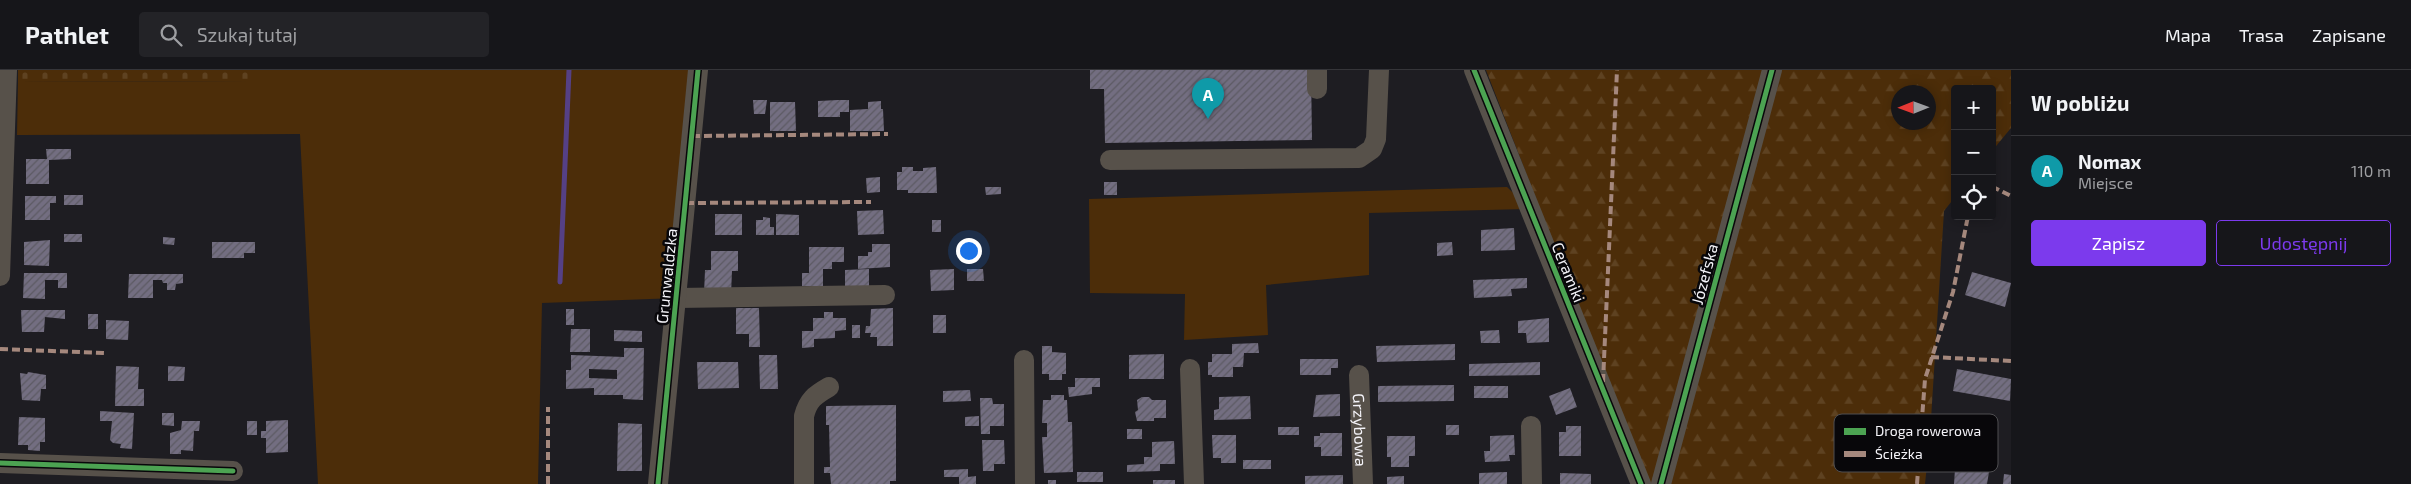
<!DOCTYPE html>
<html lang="pl">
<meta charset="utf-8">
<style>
:root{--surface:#16161a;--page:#232327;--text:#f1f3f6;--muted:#9e9fa2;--line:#353539;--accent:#7c3aed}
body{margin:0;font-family:"Exo 2",sans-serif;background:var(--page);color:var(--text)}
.controls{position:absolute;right:15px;top:15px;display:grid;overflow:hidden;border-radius:5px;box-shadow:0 2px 12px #0003}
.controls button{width:45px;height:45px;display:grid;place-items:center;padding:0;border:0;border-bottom:1px solid var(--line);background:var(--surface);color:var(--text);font:25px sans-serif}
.compass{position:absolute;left:1891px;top:15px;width:45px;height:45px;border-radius:50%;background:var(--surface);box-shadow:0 2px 12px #0003;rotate:269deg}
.you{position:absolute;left:968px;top:180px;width:18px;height:18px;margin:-12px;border:4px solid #fff;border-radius:50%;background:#1a73e8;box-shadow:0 0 0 8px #1a73e833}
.badge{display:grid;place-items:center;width:32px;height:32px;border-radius:50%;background:var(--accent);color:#fff;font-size:16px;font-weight:700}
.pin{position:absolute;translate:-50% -41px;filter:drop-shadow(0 1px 2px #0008)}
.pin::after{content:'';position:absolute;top:26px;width:18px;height:15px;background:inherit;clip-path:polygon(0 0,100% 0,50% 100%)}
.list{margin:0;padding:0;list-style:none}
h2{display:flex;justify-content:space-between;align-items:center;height:65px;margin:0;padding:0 20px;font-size:21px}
h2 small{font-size:16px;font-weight:400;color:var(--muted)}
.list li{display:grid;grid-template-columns:32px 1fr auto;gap:15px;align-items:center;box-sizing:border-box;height:70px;padding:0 20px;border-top:1px solid var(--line)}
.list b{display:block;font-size:19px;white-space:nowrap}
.list p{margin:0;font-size:16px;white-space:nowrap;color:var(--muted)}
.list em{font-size:16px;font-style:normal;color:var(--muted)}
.actions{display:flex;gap:10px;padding:15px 20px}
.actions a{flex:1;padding:11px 0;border:1px solid var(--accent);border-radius:5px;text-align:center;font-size:18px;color:var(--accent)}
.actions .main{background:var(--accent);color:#fff}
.icon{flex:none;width:28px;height:28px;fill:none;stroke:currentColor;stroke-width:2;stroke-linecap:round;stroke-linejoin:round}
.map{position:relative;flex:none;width:2011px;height:414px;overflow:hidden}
header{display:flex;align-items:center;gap:30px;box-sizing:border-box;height:70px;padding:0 25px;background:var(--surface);border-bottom:1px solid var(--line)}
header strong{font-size:24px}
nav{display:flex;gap:28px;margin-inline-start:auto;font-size:18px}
.search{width:350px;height:45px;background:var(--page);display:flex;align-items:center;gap:12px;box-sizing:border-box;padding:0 18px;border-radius:5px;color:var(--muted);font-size:19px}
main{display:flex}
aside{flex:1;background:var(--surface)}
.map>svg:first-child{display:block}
.grass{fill:#4c2d09}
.forest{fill:url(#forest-firs);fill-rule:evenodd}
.cemetery{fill:url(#cemetery-stones)}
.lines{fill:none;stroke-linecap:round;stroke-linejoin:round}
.stream{stroke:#554085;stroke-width:5}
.building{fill:url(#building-hatch);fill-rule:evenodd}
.minor{stroke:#57514a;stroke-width:20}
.quiet{stroke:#a5887d;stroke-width:4;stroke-dasharray:8 4;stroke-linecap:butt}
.cycleway-casing{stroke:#08070a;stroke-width:8}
.cycleway{stroke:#4ca352;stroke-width:5}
.labels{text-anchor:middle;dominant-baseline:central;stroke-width:5;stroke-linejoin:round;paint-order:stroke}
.street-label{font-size:16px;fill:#f4f3f8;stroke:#08070a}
.key{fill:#08070a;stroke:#4f4e51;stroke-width:1}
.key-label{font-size:14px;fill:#f4f3f8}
</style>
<header>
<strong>Pathlet</strong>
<div class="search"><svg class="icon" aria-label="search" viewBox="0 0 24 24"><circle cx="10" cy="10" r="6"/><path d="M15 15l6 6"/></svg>Szukaj tutaj</div>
<nav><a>Mapa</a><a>Trasa</a><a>Zapisane</a></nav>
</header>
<main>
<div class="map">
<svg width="2011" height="414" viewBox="0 0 2011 414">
<defs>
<pattern id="forest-firs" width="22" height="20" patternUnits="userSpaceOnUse" patternTransform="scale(1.25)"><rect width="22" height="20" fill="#4c2d09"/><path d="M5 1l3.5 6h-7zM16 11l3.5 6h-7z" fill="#5e4221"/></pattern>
<pattern id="cemetery-stones" width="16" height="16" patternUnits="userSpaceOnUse" patternTransform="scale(1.25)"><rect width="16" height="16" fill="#4c2d09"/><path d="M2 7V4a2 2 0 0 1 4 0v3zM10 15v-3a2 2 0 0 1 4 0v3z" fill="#5e4221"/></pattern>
<pattern id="building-hatch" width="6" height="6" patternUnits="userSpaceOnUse" patternTransform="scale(1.25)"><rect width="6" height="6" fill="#736e81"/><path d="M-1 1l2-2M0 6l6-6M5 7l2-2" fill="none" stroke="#5c5a63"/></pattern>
</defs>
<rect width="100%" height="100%" fill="#1e1d22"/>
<path class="grass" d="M249,0h449l-21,228 -135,5 -4,181h-220l-18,-350 -283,1 1,-54 231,1z
M1507,117l23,22 -161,4v62l-103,10 2,50 -84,5 1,-46 -95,-1 -1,-94z"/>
<path class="forest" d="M1486,0h525v58l-19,23v-62h-37v108l-11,14 -14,224 -5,49h-278zM1898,22h30v30h-30z"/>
<path class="cemetery" d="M18,0h231v12l-231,-1z"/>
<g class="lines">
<path class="stream" d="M560,212l9,-212"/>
</g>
<path class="building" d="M1090,0h221l1,70 -207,3 -1,-54h-14z
M753,30h14l-2,14h-11z
M838,30h11v12h-9v5h-22v-16z
M881,31v8h2l1,22h-34v-21l18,-1v-7z
M770,32h25l1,29h-26z
M46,79h25v10l-22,1v24h-23v-25h21z
M902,97h11v4h10v-3l13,-1 1,26h-29v-3h-11v-18h5z
M880,107v15l-13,1 -1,-15z
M1104,112h13v13h-13z
M985,117h16v7l-15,1z
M64,125h19v10h-19z
M25,126h31v7h-6v17h-25z
M883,140l1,24 -26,1 -1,-24z
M715,144h27v21h-27z
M776,144l23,1v20h-23z
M763,147l7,1v9h4v8h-18v-15h7z
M932,150h9v12h-9z
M1514,158l1,22 -34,1v-21z
M64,164h18v8h-18z
M163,167l12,1 -1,7 -11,-1z
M50,170l-1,26 -25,-1v-23z
M212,172h43v11h-11v5h-32z
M1452,172l1,13 -16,1v-13z
M872,174h18v23l-32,2v-13h10v-4h4z
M809,177h35v15h-12v7h-9v17h-21v-13h7z
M711,181h27v20h-6l-1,24 -27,-1 1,-24h6z
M869,199v21h-24v-20z
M954,199v21l-23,1 -1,-21z
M967,199h16l1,12h-17z
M1972,202l39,11 -6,24 -40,-12z
M24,203h43v15h-9v-8h-13v19l-22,-1z
M129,204h54v9l-7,1 -1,6h-8v-7h-4l-1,-3h-9v18h-25z
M1527,208v10l-16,1 1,7 -38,2 -1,-18z
M736,238h23l1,39h-11v-13h-13z
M893,238v38h-16v-9h-7l1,-4h-6l1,-7h4l1,-17z
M566,239h8v16h-8z
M21,240h44v9l-20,-2 -1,15h-22z
M824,242h9v6h13v12l-11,1v7l-21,1v8l-12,1v-17h11v-13h11z
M88,244h10v15h-10z
M933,245h13v18h-13z
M1549,248v24l-22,1 -1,-10h-8v-12z
M106,250l23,1 -1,19 -22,-1z
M852,255h8v13h-8z
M571,259h19v23h-20z
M614,260l28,1v11l-28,-1z
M1499,260l1,13h-19l-1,-12z
M1258,273l1,10h-15l-1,14h-10v10h-21v-2h-4v-13h4v-8h20v-10z
M1455,274v16l-78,2 -1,-16z
M1042,276h10v6l14,1v21h-4v6h-13v-6h-7z
M624,278h20l-1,52 -20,-1v-4h-29v-7l-28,1v-19h5v-15l53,2zM589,299l28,1v9l-28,-1z
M1164,284v25h-35v-24z
M759,285h18l1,34h-18z
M1300,289h38v9h-7v7h-31z
M697,292h41l1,26 -41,1z
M1540,292v13l-71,1v-12z
M116,296l23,1 -1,22h6v17h-29z
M168,296l17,1 -1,14h-16z
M1957,299l54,10 -1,22 -57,-10z
M28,302l18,3v14h-5l-1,12 -18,-1 -2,-27 7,1z
M1075,308h25v9h-8v7l-23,3 -1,-10h7z
M1454,315v16l-76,1v-16z
M1474,316h34v12h-34z
M1570,318l7,19 -21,8 -7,-19z
M970,320l1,11 -28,1v-11z
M1340,324v22l-27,1 3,-22z
M1051,325h13v5h3l1,22h4l1,50 -29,1 -2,-36h5v-14h-5l1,-23h8z
M1250,326l1,23 -37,1v-10l5,-1v-12z
M1142,327h7l3,3h14v18h-12v3h-17l-2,-9 3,-2 -1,-10z
M980,328h12l1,6h11v22h-14v8h-9z
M896,335v76h-6v3h-59l-1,-11h-6v-6h6l-1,-42h-3v-19z
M100,341l34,2 -2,36 -12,-1 1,-4 -8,-1 -3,-3 2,-19h-12z
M162,343h12v13l-12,-1z
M979,346v10h-14v-9z
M19,347l26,1v24h-5v9l-12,-1v-5h-10z
M288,350v32l-22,1v-15h-5v-7h5v-10z
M182,351h18l-1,10h-5l-1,20 -12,-1v4h-11v-21l11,-3z
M247,351h10v14h-10z
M618,353l24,1v47h-25z
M1446,355h13v10h-13z
M1566,356h15v30h-22v-24h7z
M1278,357h21v8h-21z
M1127,359h15v10h-15z
M1320,363h22v23h-21v-9h-7v-11h6z
M1212,365h24v28h-15v-5h-8z
M1514,365l1,20h-6l1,6 -25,1 -1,-11h6v-15z
M1387,366h28v20h-6v11h-18v-10h-4z
M982,370h22l1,24h-11v7h-11z
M1174,371l1,23h-15v7l-33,1v-7l17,-1v-7h8v-15z
M1243,390h28v9h-28z
M968,399v8l8,-1v8h-17v-7h-15v-7z
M1955,399l34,3 -2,12h-33z
M1077,402h26v10h-26z
M1507,402v12h-28v-11z
M1560,403l31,1v10h-31z
M2004,404l7,1v9h-8z
M1343,405v9h-38v-8z
M1404,406v8h-17v-7z
M1048,410h8v4h-8z
M1153,410h22v4h-22z"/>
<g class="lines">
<g class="minor">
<path d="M1317,0v19"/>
<path d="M1474,0l167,414"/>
<path d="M1110,90l249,-2 13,-9 4,-10 3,-69"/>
<path d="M0,206l7,-206"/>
<path d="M677,228l208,-3"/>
<path d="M1024,290l1,124"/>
<path d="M1190,299l4,115"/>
<path id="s1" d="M1359,305l4,109"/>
<path d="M1531,356l1,58"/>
<path d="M0,393l233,8"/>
<path d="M658,414l40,-414"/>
<path d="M804,414v-68c4,-16 11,-21 25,-29"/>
<path d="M1661,414l111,-414"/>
</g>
<path class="quiet" d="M692,66l196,-2
M1992,120l3,-2 16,8
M686,133l185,-1
M0,279l104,4
M1931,287l80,4
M1603,312l14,-312
M548,414v-77
M1917,414l8,-105 28,-87 15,-76"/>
<g class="cycleway-casing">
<path id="cycleway" d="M1474,0l167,414
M0,393l233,8
M658,414l40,-414
M1661,414l111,-414"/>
</g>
<use href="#cycleway" class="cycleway"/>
</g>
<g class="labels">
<g class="street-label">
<text transform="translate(1569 202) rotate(68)">Ceramiki</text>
<text transform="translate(1704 204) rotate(-75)">Józefska</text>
<text transform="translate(666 206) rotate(-84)">Grunwaldzka</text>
<text stroke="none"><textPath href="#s1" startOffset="55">Grzybowa</textPath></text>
</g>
</g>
<rect x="1834" y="344" width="164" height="58" rx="8" class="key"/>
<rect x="1844" y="358" width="22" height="7" fill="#4ca352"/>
<rect x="1844" y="381" width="22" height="6" fill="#a5887d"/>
<g class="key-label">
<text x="1875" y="366">Droga rowerowa</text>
<text x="1875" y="389">Ścieżka</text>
</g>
</svg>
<div class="controls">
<button>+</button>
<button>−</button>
<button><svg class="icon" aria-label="locate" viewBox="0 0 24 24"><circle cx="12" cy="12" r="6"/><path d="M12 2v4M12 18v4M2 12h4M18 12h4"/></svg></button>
</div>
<svg class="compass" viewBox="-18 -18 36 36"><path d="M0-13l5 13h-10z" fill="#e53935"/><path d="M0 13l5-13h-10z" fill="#9e9fa2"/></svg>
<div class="you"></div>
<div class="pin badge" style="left:1208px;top:49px;background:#0f9aa8">A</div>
</div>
<aside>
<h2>W pobliżu<small></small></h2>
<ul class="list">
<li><span class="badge" style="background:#0f9aa8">A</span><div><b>Nomax</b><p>Miejsce</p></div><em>110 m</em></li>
</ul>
<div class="actions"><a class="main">Zapisz</a><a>Udostępnij</a></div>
</aside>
</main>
